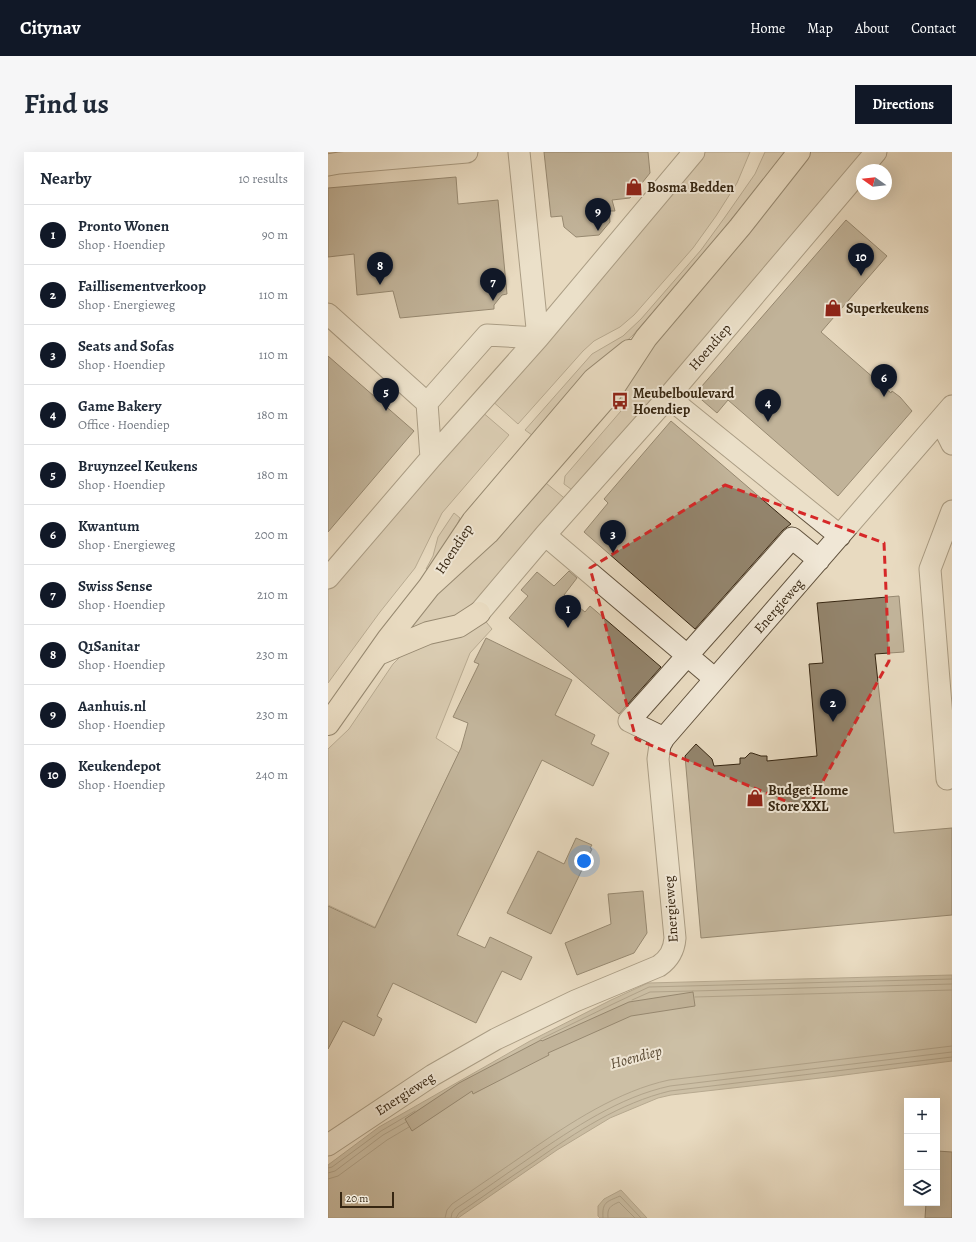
<!DOCTYPE html>
<meta charset="utf-8">
<style>
:root{--surface:#fff;--page:#f6f6f7;--text:#1f2937;--muted:#747a83;--line:#e0e1e3;--accent:#111827}
body{margin:0;font-family:Alegreya,serif;background:var(--page);color:var(--text)}
.controls{position:absolute;right:12px;bottom:12px;display:grid;overflow:hidden;border-radius:0px;box-shadow:0 4px 16px #0002}
.controls button{width:36px;height:36px;display:grid;place-items:center;padding:0;border:0;border-bottom:1px solid var(--line);background:var(--surface);color:var(--text);font:20px sans-serif}
.compass{position:absolute;left:528px;top:12px;width:36px;height:36px;border-radius:50%;background:var(--surface);box-shadow:0 4px 16px #0002;rotate:285deg}
.scale{position:absolute;left:12px;bottom:10px;width:54px;box-sizing:border-box;padding-left:4px;border:2px solid #362612;border-top:0;font-size:11px;line-height:14px;white-space:nowrap;color:#362612;-webkit-text-stroke:3px #f0e7d6;paint-order:stroke}
.you{position:absolute;left:256px;top:709px;width:14px;height:14px;margin:-10px;border:3px solid #fff;border-radius:50%;background:#1a73e8;box-shadow:0 0 0 6px #1a73e833}
.badge{display:grid;place-items:center;width:26px;height:26px;border-radius:50%;background:var(--accent);color:#fff;font-size:13px;font-weight:700}
.pin{position:absolute;translate:-50% -33px;filter:drop-shadow(0 1px 2px #0008)}
.pin::after{content:'';position:absolute;top:21px;width:14px;height:12px;background:inherit;clip-path:polygon(0 0,100% 0,50% 100%)}
.list{margin:0;padding:0;list-style:none}
h2{display:flex;justify-content:space-between;align-items:center;height:52px;margin:0;padding:0 16px;font-size:17px}
h2 small{font-size:13px;font-weight:400;color:var(--muted)}
.list li{display:grid;grid-template-columns:26px 1fr auto;gap:12px;align-items:center;box-sizing:border-box;height:60px;padding:0 16px;border-top:1px solid var(--line)}
.list b{display:block;font-size:15px;white-space:nowrap}
.list p{margin:0;font-size:13px;white-space:nowrap;color:var(--muted)}
.list em{font-size:13px;font-style:normal;color:var(--muted)}
.icon{flex:none;width:22px;height:22px;fill:none;stroke:currentColor;stroke-width:2;stroke-linecap:round;stroke-linejoin:round}
.map{position:relative;flex:none;width:624px;height:1066px;overflow:hidden;border-radius:0px}
header{display:flex;align-items:center;gap:24px;box-sizing:border-box;height:56px;padding:0 20px;background:var(--accent);color:#fff}
header strong{font-size:19px}
nav{display:flex;gap:22px;margin-inline-start:auto;font-size:14px}
.intro{display:flex;align-items:center;justify-content:space-between;box-sizing:border-box;height:96px;padding:0 24px}
h1{margin:0;font-size:28px}
.button{padding:10px 18px;border-radius:0px;background:var(--accent);color:#fff;font-size:14px;font-weight:700}
main{display:flex;gap:24px;padding:0 24px}
aside{flex:1;background:var(--surface);border-radius:0px;box-shadow:0 4px 16px #0002}
.map>svg:first-child{display:block}
.green{fill:#cabba2;stroke:#80705a}
.water{fill:#ab9d85;stroke:#7c6d57}
.lines{fill:none;stroke-linecap:round;stroke-linejoin:round}
.shore{stroke:#70624c;stroke-width:1}
.building{fill:#93846c;stroke:#362612}
.minor-casing{stroke:#62533e;stroke-width:23}
.major-casing{stroke:#362612;stroke-width:24}
.minor{stroke:#f0e7d6;stroke-width:21}
.major{stroke:#e8dac0;stroke-width:22}
.marked{fill:none;stroke:#d62828;stroke-width:3;stroke-dasharray:8 5;stroke-linejoin:round}
.labels{text-anchor:middle;dominant-baseline:central;stroke-width:4;stroke-linejoin:round;paint-order:stroke}
.poi-label{font-size:14px;font-weight:bold;fill:#362612;stroke:#f0e7d6;text-anchor:start}
.street-label{font-size:14px;fill:#362612;stroke:#f0e7d6}
.water-label{font-size:15px;font-style:italic;fill:#594a34;stroke:#f0e7d6}
</style>
<header>
<strong>Citynav</strong>
<nav><a>Home</a><a>Map</a><a>About</a><a>Contact</a></nav>
</header>
<div class="intro"><h1>Find us</h1><a class="button">Directions</a></div>
<main>
<aside>
<h2>Nearby<small>10 results</small></h2>
<ul class="list">
<li><span class="badge">1</span><div><b>Pronto Wonen</b><p>Shop · Hoendiep</p></div><em>90 m</em></li>
<li><span class="badge">2</span><div><b>Faillisementverkoop</b><p>Shop · Energieweg</p></div><em>110 m</em></li>
<li><span class="badge">3</span><div><b>Seats and Sofas</b><p>Shop · Hoendiep</p></div><em>110 m</em></li>
<li><span class="badge">4</span><div><b>Game Bakery</b><p>Office · Hoendiep</p></div><em>180 m</em></li>
<li><span class="badge">5</span><div><b>Bruynzeel Keukens</b><p>Shop · Hoendiep</p></div><em>180 m</em></li>
<li><span class="badge">6</span><div><b>Kwantum</b><p>Shop · Energieweg</p></div><em>200 m</em></li>
<li><span class="badge">7</span><div><b>Swiss Sense</b><p>Shop · Hoendiep</p></div><em>210 m</em></li>
<li><span class="badge">8</span><div><b>Q1Sanitar</b><p>Shop · Hoendiep</p></div><em>230 m</em></li>
<li><span class="badge">9</span><div><b>Aanhuis.nl</b><p>Shop · Hoendiep</p></div><em>230 m</em></li>
<li><span class="badge">10</span><div><b>Keukendepot</b><p>Shop · Hoendiep</p></div><em>240 m</em></li>
</ul>
</aside>
<div class="map">
<svg width="624" height="1066" viewBox="0 0 624 1066">
<rect width="100%" height="100%" fill="#e8dac0"/>
<filter id="stains"><feTurbulence type="fractalNoise" baseFrequency=".005" numOctaves="4"/><feColorMatrix values="0 0 0 0 .2 0 0 0 0 .09 0 0 0 0 .02 0 0 0 .5 -.17"/></filter>
<radialGradient id="worn" r=".72"><stop offset=".6" stop-color="#630" stop-opacity="0"/><stop offset="1" stop-color="#630" stop-opacity=".3"/></radialGradient>
<path class="green" d="M373,0h49l-13,31 -21,33 -23,32 -59,67 -14,12 -26,14 -11,10 -65,73 -28,-25z
M437,0h21l-91,112 -62,71 -38,36 -59,67 -11,-8 67,-76 31,-18 18,-17 60,-69 24,-33 30,-43z
M482,0h61l-296,340 -11,-8 1,-8 62,-72 -7,-6 22,-40 133,-160z
M153,259l28,24 -67,78 -27,55 -35,44 -52,71v-96z
M213,327l27,22 -100,113 -63,19 19,-24z
M126,361l6,5 -12,28 -19,25 -3,-2 7,-13 5,-19z
M154,465l10,12 -22,24 -34,85 23,15 -84,174 -47,-22v-156l21,-20 44,-65 10,-10z"/>
<path class="water" d="M624,823v86l-123,16 -158,18 -13,3 -48,20 -53,32 -99,68h-130v-53l51,-38 151,-86 81,-41 37,-17z
M293,1038l26,28h-47l-2,-2v-10l6,-7z"/>
<g class="lines">
<path class="shore" d="M365,839l259,-7
M367,845l257,-7
M304,848l18,-8 43,-1
M213,887l72,-35 36,-17 303,-8
M0,1016l4,-1 49,-36 34,-20
M0,1021l7,-2 48,-36 23,-13
M0,1027l10,-3 49,-36 22,-13
M117,1066l2,-8 5,-6c25,-17 50,-34 76,-52 42,-29 90,-61 141,-72l283,-34
M123,1066l1,-5 3,-4c26,-17 51,-35 76,-52 43,-29 88,-60 139,-71l282,-34
M128,1066l3,-5c25,-17 50,-35 76,-52 41,-29 85,-58 135,-70l282,-34
M275,1066c-1,-16 3,-16 17,-22l21,22
M280,1066c-1,-10 2,-12 11,-16l16,16"/>
</g>
<path class="building" d="M216,0h104l2,21 -20,25 -18,2 3,11h-6l1,11 -11,13 -23,2 -12,-10 -2,-11 -11,1z
M128,25l2,27 40,-4 9,94 -5,1 -8,10v4l-94,9 -7,-27 -36,4 -3,-41 -26,3v-69z
M518,68l41,36 -66,76 70,61 1,-2 8,6 12,14 -74,85 -110,-96 -11,13 -22,-19z
M0,204l86,75 -86,101z
M343,269l120,103 -8,6 -88,99 -111,-97 24,-29 -4,-4z
M241,419l8,7 -13,17 21,17 5,-6 71,61 -42,47 -110,-96 19,-22 -7,-6 16,-18 17,14z
M571,444l5,56 -29,2 19,179 58,-5v87l-251,23 -16,-182 11,-12 16,15 2,7 26,-2v-6h5l5,-5h2l9,3h6v5l50,-5 -8,-92 14,-1 -6,-60z
M158,486l86,42 -17,35 40,20 -4,9 18,9 -16,33 -51,-26 -85,175 28,13 5,-11 42,20 -11,23 -19,-9 -26,52 -83,-40 -16,33 5,3 -8,17 -31,-15 -15,28v-143l47,22 86,-180 7,-25 -15,-6 26,-53 -5,-2z
M248,686l16,7 -2,3 2,1 -41,85 -44,-21 31,-62 26,13z
M315,739l4,42 -13,20 -57,22 -12,-32 46,-19 -3,-30z
M365,840l2,14 -64,10 -83,37 1,2 -76,39 -1,-3 -60,40 -7,-12 54,-36 82,-43 1,1 87,-39z
M609,999l15,1v66h-27l1,-15h11z"/>
<g class="lines">
<g class="minor-casing">
<path id="minor" d="M191,0l19,186
M0,13l11,-2 128,-11
M0,162l99,89 4,55
M340,245l172,139
M99,251l60,-68 51,3
M612,268l12,24
M217,383l170,144
M0,426l103,-120 107,-120 156,-186
M151,461l66,-78 123,-138 208,-245
M336,586l-35,-17 163,-183 27,22
M619,627l-17,-210 22,-58
M0,993l105,-70 63,-36 79,-38 84,-35c10,-7 15,-15 16,-28l-17,-179 2,-14 4,-7 288,-332"/>
</g>
<g class="major-casing">
<path id="major" d="M101,435l59,-54 122,-140 36,-55 94,-111 59,-75
M50,502l50,-21 31,-7 20,-13
M0,572l60,-85 41,-52 44,-66 121,-142 35,-28"/>
</g>
<use href="#minor" class="minor"/>
<use href="#major" class="major"/>
</g>
<path d="M0 0H624V1066H0ZM397,333l159,58 5,118 -82,149 -171,-71 -46,-171z" fill="#e8dac0" fill-opacity=".55" fill-rule="evenodd"/>
<path class="marked" d="M397,333l159,58 5,118 -82,149 -171,-71 -46,-171z"/>
<defs>
<g id="shop-bare" transform="scale(1.38)"><path d="M-5-2.5h2.3a2.7 3.5 0 0 1 5.4 0H5L5.5 6h-11ZM-1.5-2.5h3a1.5 2.3 0 0 0-3 0Z" fill="#8f2418" stroke="#f0e7d6" stroke-width="2.5" paint-order="stroke"/></g>
<g id="bus-bare" transform="scale(1.38)"><path d="M-5-6H5V4H4V6H2V4H-2V6H-4V4H-5ZM-3.5-4V0h7V-4ZM-3.5 1.2v1.5H-2V1.2ZM2 1.2v1.5H3.5V1.2Z" fill="#8f2418" stroke="#f0e7d6" stroke-width="2.5" paint-order="stroke"/></g>
</defs>
<g fill-rule="evenodd">
<use href="#shop-bare" x="306" y="35"/>
<use href="#shop-bare" x="505" y="156"/>
<use href="#bus-bare" x="292" y="249"/>
<use href="#shop-bare" x="427" y="646"/>
</g>
<g class="labels">
<g class="poi-label">
<text x="319" y="35">Bosma Bedden</text>
<text x="518" y="156">Superkeukens</text>
<text x="305" y="241">Meubelboulevard<tspan x="305" dy="16">Hoendiep</tspan></text>
<text x="440" y="638">Budget Home<tspan x="440" dy="16">Store XXL</tspan></text>
</g>
<g class="street-label">
<text transform="translate(382 195) rotate(-49)">Hoendiep</text>
<text transform="translate(126 397) rotate(-57)">Hoendiep</text>
<text transform="translate(451 454) rotate(-49)">Energieweg</text>
<text transform="translate(343 757) rotate(-94)">Energieweg</text>
<text transform="translate(77 942) rotate(-33)">Energieweg</text>
</g>
<g class="water-label">
<text transform="translate(308 905) rotate(-15)">Hoendiep</text>
</g>
</g>
<rect width="100%" height="100%" filter="url(#stains)"/>
<rect width="100%" height="100%" fill="url(#worn)"/>
</svg>
<div class="controls">
<button>+</button>
<button>−</button>
<button><svg class="icon" aria-label="layers" viewBox="0 0 24 24"><path d="M12 4l9 5-9 5-9-5zM3 14l9 5 9-5"/></svg></button>
</div>
<svg class="compass" viewBox="-18 -18 36 36"><path d="M0-13l5 13h-10z" fill="#e53935"/><path d="M0 13l5-13h-10z" fill="#747a83"/></svg>
<div class="scale">20 m</div>
<div class="you"></div>
<div class="pin badge" style="left:240px;top:476px">1</div>
<div class="pin badge" style="left:505px;top:570px">2</div>
<div class="pin badge" style="left:285px;top:401px">3</div>
<div class="pin badge" style="left:440px;top:270px">4</div>
<div class="pin badge" style="left:58px;top:259px">5</div>
<div class="pin badge" style="left:556px;top:245px">6</div>
<div class="pin badge" style="left:165px;top:149px">7</div>
<div class="pin badge" style="left:52px;top:133px">8</div>
<div class="pin badge" style="left:270px;top:79px">9</div>
<div class="pin badge" style="left:533px;top:124px">10</div>
</div>
</main>
